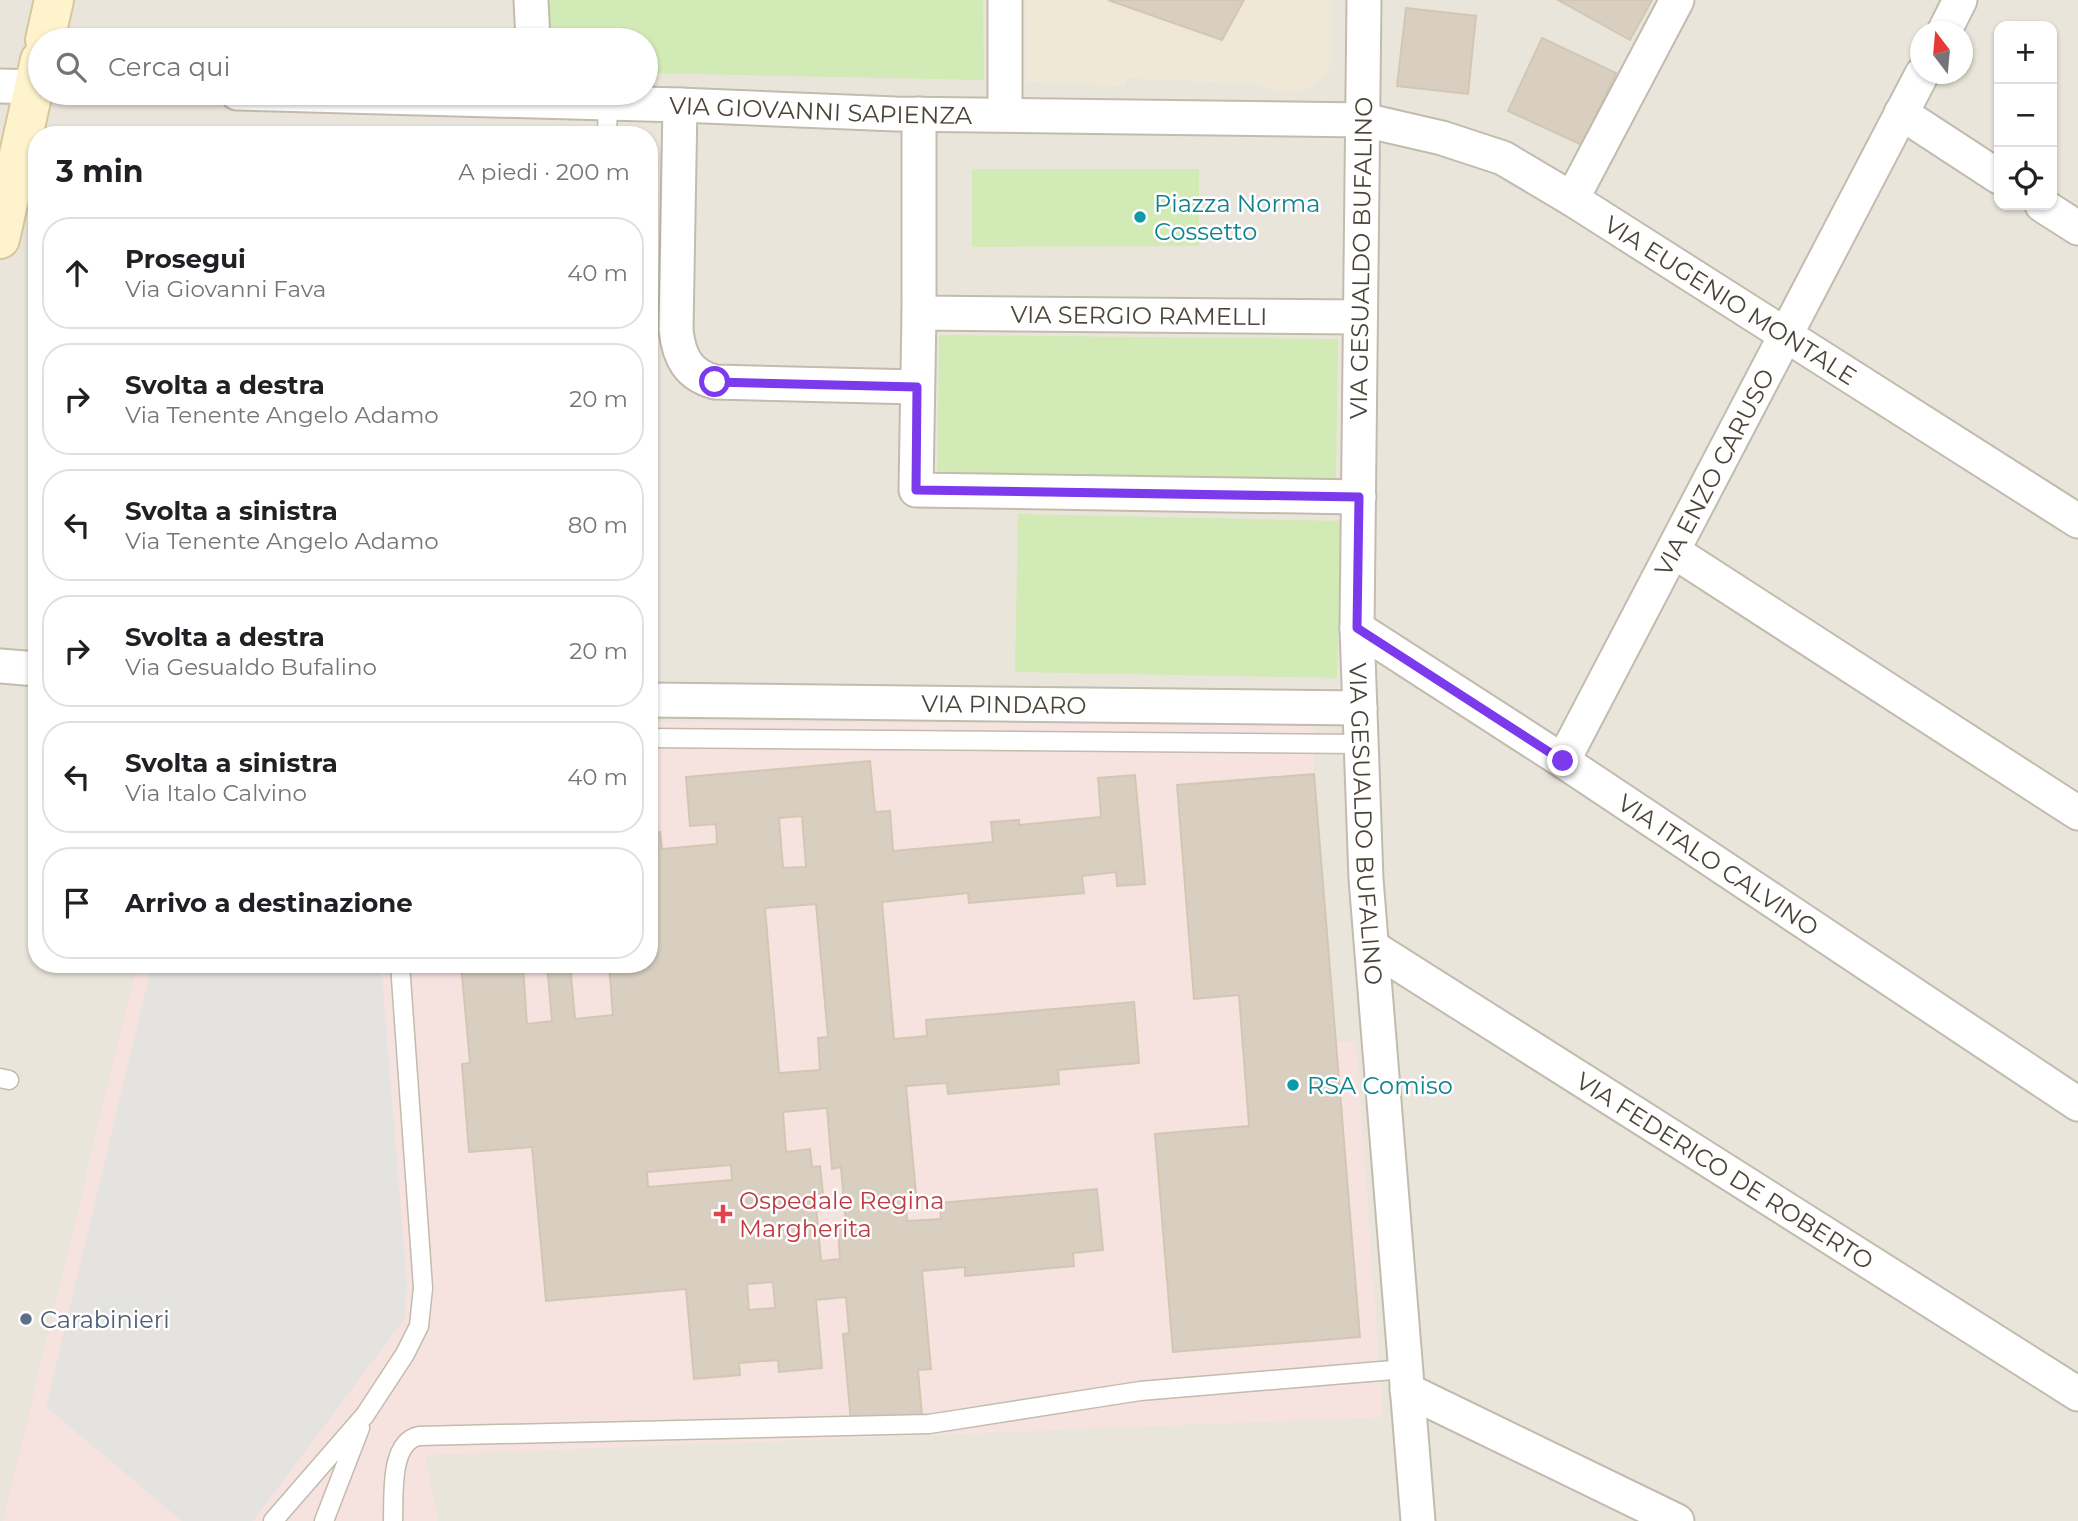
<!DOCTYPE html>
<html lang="it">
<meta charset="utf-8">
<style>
:root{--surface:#fff;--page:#f2f2f2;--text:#202124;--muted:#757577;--line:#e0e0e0}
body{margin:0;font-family:Montserrat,sans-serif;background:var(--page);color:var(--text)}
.controls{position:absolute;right:21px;top:21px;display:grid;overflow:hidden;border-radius:14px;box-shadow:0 2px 5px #0004}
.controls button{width:63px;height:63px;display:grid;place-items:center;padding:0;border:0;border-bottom:2px solid var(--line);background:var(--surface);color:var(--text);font:35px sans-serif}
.compass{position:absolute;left:1910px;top:21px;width:63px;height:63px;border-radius:50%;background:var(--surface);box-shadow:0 2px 5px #0004;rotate:344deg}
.stop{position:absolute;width:21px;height:21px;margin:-16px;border:5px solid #7c3aed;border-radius:50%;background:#fff}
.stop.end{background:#7c3aed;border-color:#fff;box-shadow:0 2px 7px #0008}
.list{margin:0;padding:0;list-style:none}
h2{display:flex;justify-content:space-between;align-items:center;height:91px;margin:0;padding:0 28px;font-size:30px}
h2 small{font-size:23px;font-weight:400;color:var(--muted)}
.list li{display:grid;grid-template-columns:46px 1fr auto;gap:21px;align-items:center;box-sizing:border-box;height:112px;margin:0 14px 14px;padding:0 14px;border:2px solid var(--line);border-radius:28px}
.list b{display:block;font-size:26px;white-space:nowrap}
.list p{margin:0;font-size:23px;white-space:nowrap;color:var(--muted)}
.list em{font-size:23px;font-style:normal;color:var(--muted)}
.icon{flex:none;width:38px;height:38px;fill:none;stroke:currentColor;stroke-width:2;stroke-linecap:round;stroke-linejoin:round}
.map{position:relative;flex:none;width:2078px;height:1521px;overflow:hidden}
.search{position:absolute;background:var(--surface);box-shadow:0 2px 5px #0004;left:28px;top:28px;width:630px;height:77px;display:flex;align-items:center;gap:18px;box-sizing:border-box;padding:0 24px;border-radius:38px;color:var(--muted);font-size:26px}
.panel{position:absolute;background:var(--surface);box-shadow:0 2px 5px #0004;left:28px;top:126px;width:630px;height:847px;border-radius:28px}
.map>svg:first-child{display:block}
.residential{fill:#eae5da;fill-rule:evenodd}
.education{fill:#efe8d6}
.medical{fill:#f6e3e0}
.green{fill:#d2eab5}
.parking{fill:#e5e3e0}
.building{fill:#d8cfc1;stroke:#d3c7b4;stroke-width:2;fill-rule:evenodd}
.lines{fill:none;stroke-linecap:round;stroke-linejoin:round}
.lane-casing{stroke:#c2bbae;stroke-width:21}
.street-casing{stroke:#c2bbae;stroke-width:37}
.secondary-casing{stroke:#d6c79b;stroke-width:42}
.lane{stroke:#fff;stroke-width:18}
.street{stroke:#fff;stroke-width:33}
.secondary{stroke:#fff3cd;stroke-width:38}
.route{stroke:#7c3aed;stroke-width:9}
.culture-dot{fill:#0f9aa8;stroke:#fff;stroke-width:2.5}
.health-dot{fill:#e0444e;stroke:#fff;stroke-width:2.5}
.service-dot{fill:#5c6f8a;stroke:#fff;stroke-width:2.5}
.labels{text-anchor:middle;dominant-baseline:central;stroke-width:5;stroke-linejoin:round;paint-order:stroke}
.street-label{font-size:24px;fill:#4b4439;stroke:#fff}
.culture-label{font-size:24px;fill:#0d838f;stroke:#fff;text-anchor:start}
.health-label{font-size:24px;fill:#be3a42;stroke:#fff;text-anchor:start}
.service-label{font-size:24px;fill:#4e5e75;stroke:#fff;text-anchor:start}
</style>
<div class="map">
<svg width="2078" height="1521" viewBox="0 0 2078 1521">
<rect width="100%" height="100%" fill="#f6f3ec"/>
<path class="residential" d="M0,0h2078v1521h-2078zM1999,26h53v179h-53zM1920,32h42v42h-42zM40,40h606v53h-606zM37,135h612v829h-612z"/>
<path class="education" d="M1026,0h306v63l-11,17 -11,7 -19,6 -37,-9 -128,-6 -1,8 -98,-4z"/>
<path class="medical" d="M649,722l665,2v50l23,268h19l27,375 -958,38 13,66h-435l134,-557h512z"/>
<path class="green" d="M547,0h436l1,80 -338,-7v-33h-98z
M972,169h227v77l-227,1z
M939,335l399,4 -2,140 -399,-4z
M1018,514l323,7 -4,157 -322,-6z"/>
<path class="parking" d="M152,964h229l26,320 -2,34 -152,203h-71l-136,-114z"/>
<path class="building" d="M1108,0h136l-22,40z
M1558,0h94l-22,40z
M1406,8l70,8 -8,78 -71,-8z
M1542,38l74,35 -34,72 -74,-34z
M870,761l5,51 15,-1 3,40 100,-9 -2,-20 28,-2v5l82,-8 -3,-39 37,-3 10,109 -28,2 -1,-14 -34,4 2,17 -115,10 -1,-10 -86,9 12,137 33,-3 -1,-16 208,-18 5,61 -81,7 1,14 -111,10 -1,-11 -41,3 10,108 -11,1 2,26 34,-2 -1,-16 157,-14 6,61 -30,3 1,13 -109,10v-9l-43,4 9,98 -13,1 4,45 -71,7 -8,-88 6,-1 -3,-36 -30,3 6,68 -43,4 -1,-12 -39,3 1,12 -46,4 -8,-90 -140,12 -14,-154 -63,5 -7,-88 8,-1 -9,-99h109l5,55 38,-4 -4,-51h40v-131l11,-1 2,17 55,-5 -1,-20 -26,2 -4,-49zM802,816l4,51 -23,1 -4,-50zM816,904l12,133 -10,1 2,32 -41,3 -14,-165zM547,964l5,57 -25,3 -4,-57zM827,1108l5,61 9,-2 5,58 -8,1 2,33 -19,2 -6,-66 8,-1 -3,-28 -8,1 -2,-18 -24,3 -3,-40zM731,1165l1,15 -84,7 -1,-15zM773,1282l2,26 -26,2 -2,-26z
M1314,774l46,563 -187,15 -18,-218 94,-8 -10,-131 -45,4 -17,-214z"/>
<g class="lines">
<g class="lane-casing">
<path id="lane" d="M607,135l1,-32
M649,738l712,6
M0,1078l9,2
M273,1521l92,-106 40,-61 14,-28 4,-38 -23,-324
M324,1521l36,-93
M393,1521c1,-24 -4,-79 26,-85l510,-12 211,-33 265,-22"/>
</g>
<g class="street-casing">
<g id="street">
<path d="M531,0l2,40"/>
<path d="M1005,0v114"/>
<path id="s1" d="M1364,0l-7,628 9,251 52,642"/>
<path d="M1944,32l16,-32"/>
<path d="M0,86l40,1"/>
<path id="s2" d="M237,93l443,12 216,9 468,6 78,18 61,20 69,41 506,322"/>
<path d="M680,105l-4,225c3,27 12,45 39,52l202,5"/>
<path d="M1901,113l98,64"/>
<path d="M919,114v199l-3,177 443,7"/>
<path d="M1572,199l105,-199"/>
<path d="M2042,205l36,23"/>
<path id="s3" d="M919,313l441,4"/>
<path d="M1673,551l405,262"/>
<path id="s4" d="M1357,628l206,133 515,343"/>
<path d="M0,666l37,3"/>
<path id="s5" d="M649,700l711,8"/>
<path id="s6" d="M1563,761l359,-687"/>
<path id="s7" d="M1372,947l706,447"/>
<path d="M1407,1390l270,131"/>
</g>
</g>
<g class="secondary-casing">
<path id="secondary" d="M45,40l9,-40
M0,239l40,-179"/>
</g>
<use href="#lane" class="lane"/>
<use href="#street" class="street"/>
<use href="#secondary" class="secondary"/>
</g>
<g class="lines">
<path class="route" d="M715,382l202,5 -1,103 443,7 -2,131 206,133"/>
</g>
<g class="culture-dot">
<circle cx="1140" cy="217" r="7"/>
<circle cx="1293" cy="1085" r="7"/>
</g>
<path class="health-dot" d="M719.5 1203.5h7v7h7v7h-7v7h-7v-7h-7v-7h7z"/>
<circle class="service-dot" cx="26" cy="1319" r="7"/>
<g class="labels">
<g class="street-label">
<text stroke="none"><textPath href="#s2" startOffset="584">VIA GIOVANNI SAPIENZA</textPath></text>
<text transform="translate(1361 258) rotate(-89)">VIA GESUALDO BUFALINO</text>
<text stroke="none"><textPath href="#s2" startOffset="1540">VIA EUGENIO MONTALE</textPath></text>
<text stroke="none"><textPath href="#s3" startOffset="220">VIA SERGIO RAMELLI</textPath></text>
<text stroke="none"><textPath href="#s6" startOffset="326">VIA ENZO CARUSO</textPath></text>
<text stroke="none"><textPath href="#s5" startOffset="355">VIA PINDARO</textPath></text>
<text stroke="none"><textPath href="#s1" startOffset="824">VIA GESUALDO BUFALINO</textPath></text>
<text stroke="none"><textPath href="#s4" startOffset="432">VIA ITALO CALVINO</textPath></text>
<text stroke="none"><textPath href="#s7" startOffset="418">VIA FEDERICO DE ROBERTO</textPath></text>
</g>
<g class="culture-label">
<text x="1154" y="203">Piazza Norma<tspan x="1154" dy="28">Cossetto</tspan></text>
<text x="1307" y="1085">RSA Comiso</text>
</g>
<g class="health-label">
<text x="739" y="1200">Ospedale Regina<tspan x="739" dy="28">Margherita</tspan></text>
</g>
<g class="service-label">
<text x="40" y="1319">Carabinieri</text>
</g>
</g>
</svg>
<div class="controls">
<button>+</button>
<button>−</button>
<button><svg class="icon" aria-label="locate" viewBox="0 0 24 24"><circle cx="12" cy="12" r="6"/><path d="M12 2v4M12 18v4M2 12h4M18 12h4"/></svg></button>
</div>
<svg class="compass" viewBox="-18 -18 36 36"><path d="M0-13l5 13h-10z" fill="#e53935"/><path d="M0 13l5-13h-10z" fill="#757577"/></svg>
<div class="stop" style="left:715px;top:382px"></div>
<div class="stop end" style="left:1563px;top:761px"></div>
<div class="search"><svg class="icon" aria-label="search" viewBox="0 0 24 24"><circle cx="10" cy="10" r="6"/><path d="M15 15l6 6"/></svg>Cerca qui</div>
<section class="panel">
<h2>3 min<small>A piedi · 200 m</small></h2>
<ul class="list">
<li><svg class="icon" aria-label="ahead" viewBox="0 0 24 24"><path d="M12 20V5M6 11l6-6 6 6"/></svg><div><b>Prosegui</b><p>Via Giovanni Fava</p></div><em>40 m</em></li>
<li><svg class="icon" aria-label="right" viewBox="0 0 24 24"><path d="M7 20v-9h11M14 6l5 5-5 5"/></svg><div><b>Svolta a destra</b><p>Via Tenente Angelo Adamo</p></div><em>20 m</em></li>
<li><svg class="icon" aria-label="left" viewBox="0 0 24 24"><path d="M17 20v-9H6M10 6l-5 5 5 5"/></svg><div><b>Svolta a sinistra</b><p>Via Tenente Angelo Adamo</p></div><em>80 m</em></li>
<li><svg class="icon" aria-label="right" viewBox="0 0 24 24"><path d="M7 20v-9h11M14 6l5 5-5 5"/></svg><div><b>Svolta a destra</b><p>Via Gesualdo Bufalino</p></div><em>20 m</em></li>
<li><svg class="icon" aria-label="left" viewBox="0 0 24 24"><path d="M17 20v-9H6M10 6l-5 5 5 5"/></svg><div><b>Svolta a sinistra</b><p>Via Italo Calvino</p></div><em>40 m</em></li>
<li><svg class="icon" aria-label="arrive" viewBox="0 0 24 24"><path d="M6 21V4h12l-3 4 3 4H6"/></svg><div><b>Arrivo a destinazione</b></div></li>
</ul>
</section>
</div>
